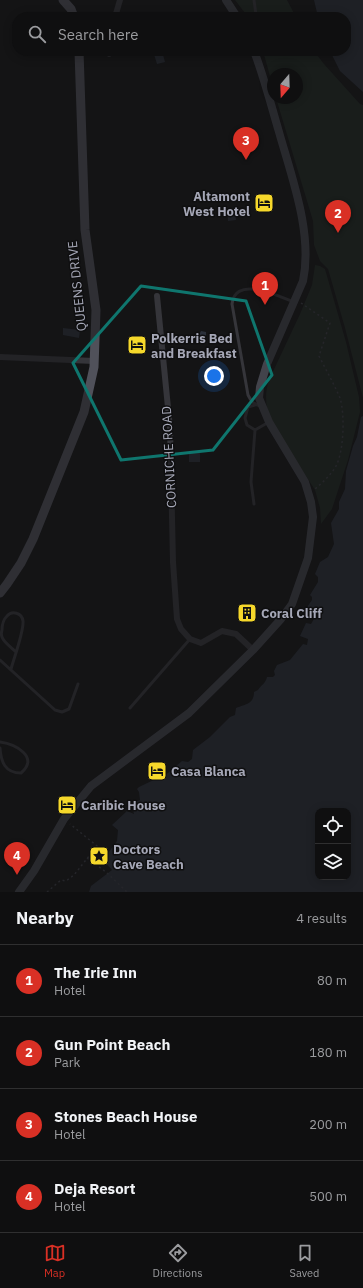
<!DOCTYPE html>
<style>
:root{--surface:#0f0f10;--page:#1d1d1e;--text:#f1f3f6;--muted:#9b9c9f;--line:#2f2f30;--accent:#d93025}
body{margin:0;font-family:"IBM Plex Sans",sans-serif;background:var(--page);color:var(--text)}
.controls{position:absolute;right:12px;bottom:12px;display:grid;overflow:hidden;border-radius:8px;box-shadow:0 2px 10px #0003}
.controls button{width:36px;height:36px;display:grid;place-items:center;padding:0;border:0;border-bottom:1px solid var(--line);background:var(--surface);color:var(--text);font:20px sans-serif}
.compass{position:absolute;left:267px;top:68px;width:36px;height:36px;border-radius:50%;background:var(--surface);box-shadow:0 2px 10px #0003;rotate:199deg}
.you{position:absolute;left:214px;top:376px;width:14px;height:14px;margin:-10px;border:3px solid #fff;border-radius:50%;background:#1a73e8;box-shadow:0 0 0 6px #1a73e833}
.badge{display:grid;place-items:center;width:26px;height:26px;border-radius:50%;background:var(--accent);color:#fff;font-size:13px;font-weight:700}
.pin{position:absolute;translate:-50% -33px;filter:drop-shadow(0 1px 2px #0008)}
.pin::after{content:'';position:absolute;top:21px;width:14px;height:12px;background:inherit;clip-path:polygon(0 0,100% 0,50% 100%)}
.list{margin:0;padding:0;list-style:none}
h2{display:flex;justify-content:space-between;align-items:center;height:52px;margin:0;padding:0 16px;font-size:17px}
h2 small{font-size:13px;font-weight:400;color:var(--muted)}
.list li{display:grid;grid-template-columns:26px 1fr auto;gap:12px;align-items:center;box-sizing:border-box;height:72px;padding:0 16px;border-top:1px solid var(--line)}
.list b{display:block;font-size:15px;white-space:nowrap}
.list p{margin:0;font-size:13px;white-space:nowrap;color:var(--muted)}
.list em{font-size:13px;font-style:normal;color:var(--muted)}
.icon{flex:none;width:22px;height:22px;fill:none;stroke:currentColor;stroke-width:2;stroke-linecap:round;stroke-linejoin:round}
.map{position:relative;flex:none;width:363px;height:892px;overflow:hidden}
.search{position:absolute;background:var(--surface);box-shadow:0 2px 10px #0003;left:12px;right:12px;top:12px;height:44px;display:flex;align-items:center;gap:10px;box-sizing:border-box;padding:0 14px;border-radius:16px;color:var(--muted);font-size:15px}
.sheet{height:340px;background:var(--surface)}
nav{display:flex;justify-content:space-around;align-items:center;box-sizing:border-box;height:56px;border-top:1px solid var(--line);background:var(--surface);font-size:11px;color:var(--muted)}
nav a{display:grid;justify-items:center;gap:2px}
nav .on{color:var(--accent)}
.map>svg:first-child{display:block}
.green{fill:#202822}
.water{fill:#2a2f39;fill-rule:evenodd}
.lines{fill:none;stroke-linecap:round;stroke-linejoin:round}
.path{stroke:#3a3b42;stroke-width:1.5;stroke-dasharray:2 3;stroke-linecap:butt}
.lane{stroke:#35353a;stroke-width:3}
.street{stroke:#35353a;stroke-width:6}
.secondary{stroke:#42434b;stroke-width:8}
.primary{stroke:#50515a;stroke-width:9}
.marked{fill:none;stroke:#0f766e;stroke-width:3;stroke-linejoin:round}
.labels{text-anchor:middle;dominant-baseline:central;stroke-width:3;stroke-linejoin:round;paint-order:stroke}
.poi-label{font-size:13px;font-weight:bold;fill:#a5a7b6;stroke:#0f0f10;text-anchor:start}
.street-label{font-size:13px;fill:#a5a7b6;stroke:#0f0f10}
</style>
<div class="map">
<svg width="363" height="892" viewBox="0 0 363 892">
<rect width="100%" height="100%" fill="#141415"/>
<path class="green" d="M235,0h52l9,17h-48z
M263,51h51l10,13 36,40 3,1v293l-18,-70 -17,-59 -8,-8 -6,-16 -1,-24 -37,-123h21v-24h-24v13z
M315,265l5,1 5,3 21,73 13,55 1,15 -12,48 -16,49 -11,15 -1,-16 -5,-18 -45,-69c-4,-15 -6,-26 -1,-41l31,-66 12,-29z"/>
<path class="water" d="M314,0h49v92l-23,-21 -10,-20h16v-34h-28z
M153,51h9l3,11 -8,2z
M235,208l1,12 -8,1v-12z
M63,328l17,2 -1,8 -16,-3z
M201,331l5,1v9l-1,1 -5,-1v-8z
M363,416v476h-274l2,-6 21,-16 -9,-10 14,-19 1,-11 -6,-5 15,-14 7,3 -1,-4 -5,-7 3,1 9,-4 -1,-8 -2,-3 2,-2 29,-14 14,-12 6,1 4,-3 1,-9 17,-13 20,-20 5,-2 1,-7c10,-4 18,-4 18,-16l4,-2c3,-5 8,-7 9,-13h6l2,-2 -1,-4 3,-6 13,-5 13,-16 4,1 1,-6 -8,-3 6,-13 5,1 7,-12 -13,-2 7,-10v-3l-2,-2 8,-13v-5l-3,-3 5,-12 8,-5 6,-13 -3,-21 8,-14v-7l6,-13 1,-18 7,-25 4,-9 4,-20zM318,811h30v66h-30z
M189,451h11v11h-11z"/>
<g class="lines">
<path class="path" d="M301,303l29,20 -11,33c7,14 15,28 21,42 5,16 4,53 -4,68 -5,9 -13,16 -21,23
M87,858l19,14 21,20
M47,892l14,-12 5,1 8,-6 23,-29 -27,-22"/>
<path class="lane" d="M254,0l2,15
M260,406c-7,-2 -9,-5 -12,-11l-16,-91c3,-29 46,-8 62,-2
M255,430l-8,-5 -2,-7 3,-11 7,-2
M254,504l-3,-22 4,-52 14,-8
M0,660l55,50 7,2 7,-3 9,-25
M11,669c3,-11 13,-38 12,-48 -1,-8 -11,-11 -16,-5 -4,4 -5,9 -5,14 -1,3 -1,6 1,9 3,5 9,9 13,13
M130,708l60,-69
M0,742c15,2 40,15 21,31 -16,0 -20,-11 -21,-25"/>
<path class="street" d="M115,17l5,-17
M109,54l1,-3
M157,296l13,132 3,134 4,57 4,10 9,10 11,4 21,-12 14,3 17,16
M0,357l94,4"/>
<path class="secondary" d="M226,0l11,17
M19,892l15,-21 30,-52 27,-33 98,-73 64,-63 28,-31 11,-15 16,-46 5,-41 -2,-15 -6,-20 -36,-60 -10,-24 1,-11 7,-23 36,-83c10,-47 -11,-103 -24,-149 -8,-27 -15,-55 -25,-81"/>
<path class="primary" d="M63,0l8,9 3,8
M0,593l7,-9 14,-21 12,-24 51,-127 10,-45 2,-57 -11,-80 -6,-179"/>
</g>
<path d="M0 0H363V892H0ZM141,286l105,15 26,74 -59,75 -92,10 -48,-97z" fill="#141415" fill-opacity=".55" fill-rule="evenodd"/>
<path class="marked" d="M141,286l105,15 26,74 -59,75 -92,10 -48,-97z"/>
<defs>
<g id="hotel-square" transform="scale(1)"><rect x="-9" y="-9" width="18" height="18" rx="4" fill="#f6d82b" stroke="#0f0f10"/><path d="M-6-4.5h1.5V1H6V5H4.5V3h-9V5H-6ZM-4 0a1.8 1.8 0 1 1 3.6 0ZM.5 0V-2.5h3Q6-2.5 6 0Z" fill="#111"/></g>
<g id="building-square" transform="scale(1)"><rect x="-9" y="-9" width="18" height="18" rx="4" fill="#f6d82b" stroke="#0f0f10"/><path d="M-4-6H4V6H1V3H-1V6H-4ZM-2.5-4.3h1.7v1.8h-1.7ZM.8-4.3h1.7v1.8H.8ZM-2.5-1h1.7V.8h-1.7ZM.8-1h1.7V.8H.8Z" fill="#111"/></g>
<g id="sight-square" transform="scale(1)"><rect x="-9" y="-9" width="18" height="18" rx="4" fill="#f6d82b" stroke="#0f0f10"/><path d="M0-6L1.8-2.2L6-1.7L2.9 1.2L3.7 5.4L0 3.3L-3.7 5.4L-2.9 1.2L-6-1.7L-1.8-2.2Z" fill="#111"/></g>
</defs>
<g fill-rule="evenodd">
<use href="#hotel-square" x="264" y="203"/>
<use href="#hotel-square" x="137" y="345"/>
<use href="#building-square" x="247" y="613"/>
<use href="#hotel-square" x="157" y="771"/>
<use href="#hotel-square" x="67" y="805"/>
<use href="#sight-square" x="99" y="856"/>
</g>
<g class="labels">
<g class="poi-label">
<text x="250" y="196" text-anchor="end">Altamont<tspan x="250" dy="15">West Hotel</tspan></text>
<text x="151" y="338">Polkerris Bed<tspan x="151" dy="15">and Breakfast</tspan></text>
<text x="261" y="613">Coral Cliff</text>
<text x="171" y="771">Casa Blanca</text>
<text x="81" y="805">Caribic House</text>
<text x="113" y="849">Doctors<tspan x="113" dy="15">Cave Beach</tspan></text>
</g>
<g class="street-label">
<text transform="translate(77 286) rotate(-96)">QUEENS DRIVE</text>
<text transform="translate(169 457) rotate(-93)">CORNICHE ROAD</text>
</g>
</g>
</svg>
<div class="controls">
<button><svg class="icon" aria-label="locate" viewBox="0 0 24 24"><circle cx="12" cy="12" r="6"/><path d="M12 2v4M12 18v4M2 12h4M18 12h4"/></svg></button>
<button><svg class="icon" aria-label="layers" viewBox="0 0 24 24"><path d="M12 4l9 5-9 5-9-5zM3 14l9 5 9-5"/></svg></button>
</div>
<svg class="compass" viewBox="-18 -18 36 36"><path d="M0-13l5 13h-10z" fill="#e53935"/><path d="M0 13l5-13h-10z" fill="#9b9c9f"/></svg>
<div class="you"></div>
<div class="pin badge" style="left:265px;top:305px">1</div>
<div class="pin badge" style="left:338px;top:233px">2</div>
<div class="pin badge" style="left:246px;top:160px">3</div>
<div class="pin badge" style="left:17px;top:875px">4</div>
<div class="search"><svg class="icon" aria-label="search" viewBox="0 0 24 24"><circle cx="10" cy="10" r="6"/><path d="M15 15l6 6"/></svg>Search here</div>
</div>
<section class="sheet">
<h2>Nearby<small>4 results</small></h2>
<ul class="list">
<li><span class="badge">1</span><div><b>The Irie Inn</b><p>Hotel</p></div><em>80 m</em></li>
<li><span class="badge">2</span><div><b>Gun Point Beach</b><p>Park</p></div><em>180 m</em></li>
<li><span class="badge">3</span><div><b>Stones Beach House</b><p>Hotel</p></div><em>200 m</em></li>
<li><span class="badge">4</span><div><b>Deja Resort</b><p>Hotel</p></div><em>500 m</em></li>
</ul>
</section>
<nav>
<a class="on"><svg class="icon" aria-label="map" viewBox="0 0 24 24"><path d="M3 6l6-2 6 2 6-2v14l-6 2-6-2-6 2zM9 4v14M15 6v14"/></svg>Map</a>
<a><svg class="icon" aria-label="directions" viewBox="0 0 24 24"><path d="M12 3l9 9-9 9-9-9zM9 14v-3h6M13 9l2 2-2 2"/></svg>Directions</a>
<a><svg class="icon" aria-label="saved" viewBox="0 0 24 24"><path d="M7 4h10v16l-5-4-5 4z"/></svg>Saved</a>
</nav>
